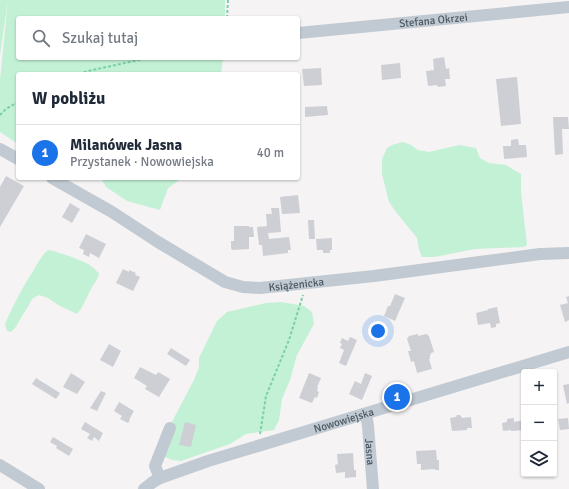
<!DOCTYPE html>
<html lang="pl">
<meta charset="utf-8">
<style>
:root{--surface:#fff;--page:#f2f2f3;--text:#1f2937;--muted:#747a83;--line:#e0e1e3;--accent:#1a73e8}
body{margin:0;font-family:Signika,sans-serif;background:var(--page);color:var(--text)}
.controls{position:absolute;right:12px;bottom:12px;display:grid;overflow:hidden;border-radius:4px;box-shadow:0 1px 3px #0004}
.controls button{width:36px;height:36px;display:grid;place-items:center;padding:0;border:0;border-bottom:1px solid var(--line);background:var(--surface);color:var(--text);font:20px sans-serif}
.you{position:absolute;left:378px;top:331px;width:14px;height:14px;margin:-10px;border:3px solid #fff;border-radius:50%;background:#1a73e8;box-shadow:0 0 0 6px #1a73e833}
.badge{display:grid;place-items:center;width:26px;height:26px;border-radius:50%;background:var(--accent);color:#fff;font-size:13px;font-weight:700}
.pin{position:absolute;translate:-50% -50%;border:2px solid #fff;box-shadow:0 1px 4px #0006}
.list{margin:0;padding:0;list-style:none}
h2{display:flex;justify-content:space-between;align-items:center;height:52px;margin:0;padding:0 16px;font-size:17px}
h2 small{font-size:13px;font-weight:400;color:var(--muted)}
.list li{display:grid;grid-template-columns:26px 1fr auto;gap:12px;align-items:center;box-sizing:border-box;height:56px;padding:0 16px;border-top:1px solid var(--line)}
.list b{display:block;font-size:15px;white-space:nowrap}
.list p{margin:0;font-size:13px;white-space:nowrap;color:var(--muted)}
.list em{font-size:13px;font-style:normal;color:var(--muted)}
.icon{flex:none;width:22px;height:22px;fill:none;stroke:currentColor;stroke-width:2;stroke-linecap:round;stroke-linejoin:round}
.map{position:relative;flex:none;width:569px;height:489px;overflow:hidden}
.search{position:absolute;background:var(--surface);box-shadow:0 1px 3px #0004;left:16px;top:16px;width:284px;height:44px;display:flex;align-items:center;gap:10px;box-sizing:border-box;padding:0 14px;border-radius:4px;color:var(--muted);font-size:15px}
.panel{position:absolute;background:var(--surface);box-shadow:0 1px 3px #0004;left:16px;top:72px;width:284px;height:108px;border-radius:4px}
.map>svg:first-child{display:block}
.green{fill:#c3f1d5}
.building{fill:#cdcfd5}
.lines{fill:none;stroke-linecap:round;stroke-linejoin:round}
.path{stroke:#7ad0a6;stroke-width:2;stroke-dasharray:3 2;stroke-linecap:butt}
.minor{stroke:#c1cad2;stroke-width:12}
.labels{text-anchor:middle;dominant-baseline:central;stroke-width:3;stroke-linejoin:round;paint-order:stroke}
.street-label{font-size:11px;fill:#4a5661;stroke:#fff}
</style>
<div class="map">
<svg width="569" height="489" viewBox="0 0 569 489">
<rect width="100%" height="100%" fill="#f5f3f3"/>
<path class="green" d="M0,0h8l-8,55z
M8,0h217v18h-207v40h205l-2,16h-203v70l-18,-12v-52z
M403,142l8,3 7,5 11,2 30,-7 17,3 4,10 9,5 17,2 15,9v18l6,53 -3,2 -49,2 -41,8h-12l-3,-8 -2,-11 -21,-26 -7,-10 -7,-28v-15l5,-11 5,-3z
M101,178h81l-14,10 -8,22 -33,-9 -21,-14z
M48,250c8,1 13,4 21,6 12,5 22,7 30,18 -2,7 -6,11 -9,17 -4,8 -7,16 -13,23l-19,-9 -10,-7 -9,-3 -6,3 -18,30 -4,4 -4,-1 -2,-7c8,-19 18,-38 30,-56 4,-7 7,-13 13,-18z
M281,302l23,4 8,6 2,12 -17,31 -7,25 -8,19 -3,21 -5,10 -28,4 -16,10 -49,17 -9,-1 -7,-3 -3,-9 4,-13 9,-19 19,-36 5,-13v-9l18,-37 10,-9 39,-9z"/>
<path class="building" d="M444,57l2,12 3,-1 1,11h-5l1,7 -8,1 -1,-2 -9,1 -2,-15 8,-1 -1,-11z
M400,63l1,15 -19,2 -1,-15z
M321,68l1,17 -18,1 -2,-17z
M517,77l4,47 -20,2 -5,-47z
M327,106l1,9 -23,2v-10z
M553,117h15l1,12h-7l1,25 -8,1z
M518,139l1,6h7l1,12 -23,2 -1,-13h8v-6z
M6,176l18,10 -24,41v-40z
M298,195l2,18 -18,1 -2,-17z
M70,203l10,6 -8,14 -10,-6z
M271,208h8l2,24 -13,1 1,6 20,-2 2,13h-3v3l-25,3 -1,-11h-3l-2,-18 10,-1 -1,-12h6z
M308,220h6l1,19h-6z
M234,226h15v1h4l1,10h-5v12l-17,1 -1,-2v-7h3z
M86,234l20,10 -7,14 -9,-5 -1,4 -6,-3 1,-4 -5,-2z
M332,238v12h-2v3h-7v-3h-6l-1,-11z
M123,269l6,3v-2l7,3 -1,2 5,2 -7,14 -17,-8z
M395,294l10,4 -10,23 -11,-5 4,-10h2z
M569,296v24l-4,2 -5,-17 8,-2 -2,-6z
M497,307l3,16 -4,1v3l-5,1 -1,-5 -12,2 -2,-12 12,-3v-1z
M418,334v2l8,-2 3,2 5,16 -3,1 -1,3v3h-1l3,10 -15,4 -3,-12 -3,1 -3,-11h3l-4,-12 2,-3z
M350,337l7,3 -11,26 -7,-3 5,-13 -4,-2 2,-4 -2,-1 2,-5 6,3z
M109,344l12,7 -8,16 -13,-7z
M171,348l19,12 -4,6 -19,-12z
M140,367l16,8 2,-3 12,7 -11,18 -14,-8 2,-3 -13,-8z
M71,373l14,9 -8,12 -14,-7z
M309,373l12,5 -4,9h1l-1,4 2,1 -2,6 -2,-1 -3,6 -13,-5z
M365,373l7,3 -10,24 -13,-6 6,-13 6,3z
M36,378l24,15 -4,6 -24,-15z
M569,384v19l-2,1 -4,-19z
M101,391l5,2 -9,18 -7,-3z
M119,402l15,9 -5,9h1l-2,3 -8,-4 2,-3 -8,-5z
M457,415h3l2,3 9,-1 1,11h-5v2l-15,1 -2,-13 6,-1z
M514,418v4l10,-2v10l-13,1v-1l-8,1 -1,-8 5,-1v-3z
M568,418l1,11 -9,1 -2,-11z
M85,422l18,11 -4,8 -5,-4 -2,4 -5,-3 3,-4 -9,-5z
M185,422l11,3 -5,22 -12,-2z
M53,437l20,12 -4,7 -13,-8 1,-2 -7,-4z
M436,450l1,10h2v10h-4v-1l-14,1v-6h-4l-1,-13z
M353,453l1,17h2v7l-11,1v-6l-9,1 -1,-8 3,-1 -1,-10z"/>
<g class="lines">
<path class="path" d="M227,18l1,-18
M79,74l9,-3 60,-13
M0,115l6,-6 12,-7
M260,434l6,-38 23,-56 14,-45"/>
<g class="minor">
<path id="s1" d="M298,33l271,-26"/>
<path d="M0,149l18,10"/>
<path id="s2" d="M52,178l60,34 46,30 67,40 18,5 17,1 114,-12 166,-22 29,-1"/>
<path id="s3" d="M366,414l2,12 5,63"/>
<path d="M0,465l39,24"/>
<path d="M160,478l-5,-12 15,-38"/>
<path id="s4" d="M144,489l9,-7 7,-4 48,-17 361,-109"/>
</g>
</g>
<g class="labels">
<g class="street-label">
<text stroke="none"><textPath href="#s1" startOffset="136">Stefana Okrzei</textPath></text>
<text stroke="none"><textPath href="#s2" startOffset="274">Książenicka</textPath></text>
<text stroke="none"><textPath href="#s4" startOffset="212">Nowowiejska</textPath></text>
<text stroke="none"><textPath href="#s3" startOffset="38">Jasna</textPath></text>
</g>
</g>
</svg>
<div class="controls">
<button>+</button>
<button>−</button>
<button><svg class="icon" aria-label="layers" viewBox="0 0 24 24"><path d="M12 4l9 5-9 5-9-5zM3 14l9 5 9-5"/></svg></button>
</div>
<div class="you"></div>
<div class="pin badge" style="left:397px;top:397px">1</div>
<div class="search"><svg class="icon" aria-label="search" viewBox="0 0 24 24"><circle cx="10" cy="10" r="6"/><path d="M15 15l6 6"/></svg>Szukaj tutaj</div>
<section class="panel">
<h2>W pobliżu<small></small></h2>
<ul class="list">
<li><span class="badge">1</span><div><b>Milanówek Jasna</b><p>Przystanek · Nowowiejska</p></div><em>40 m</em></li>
</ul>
</section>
</div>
